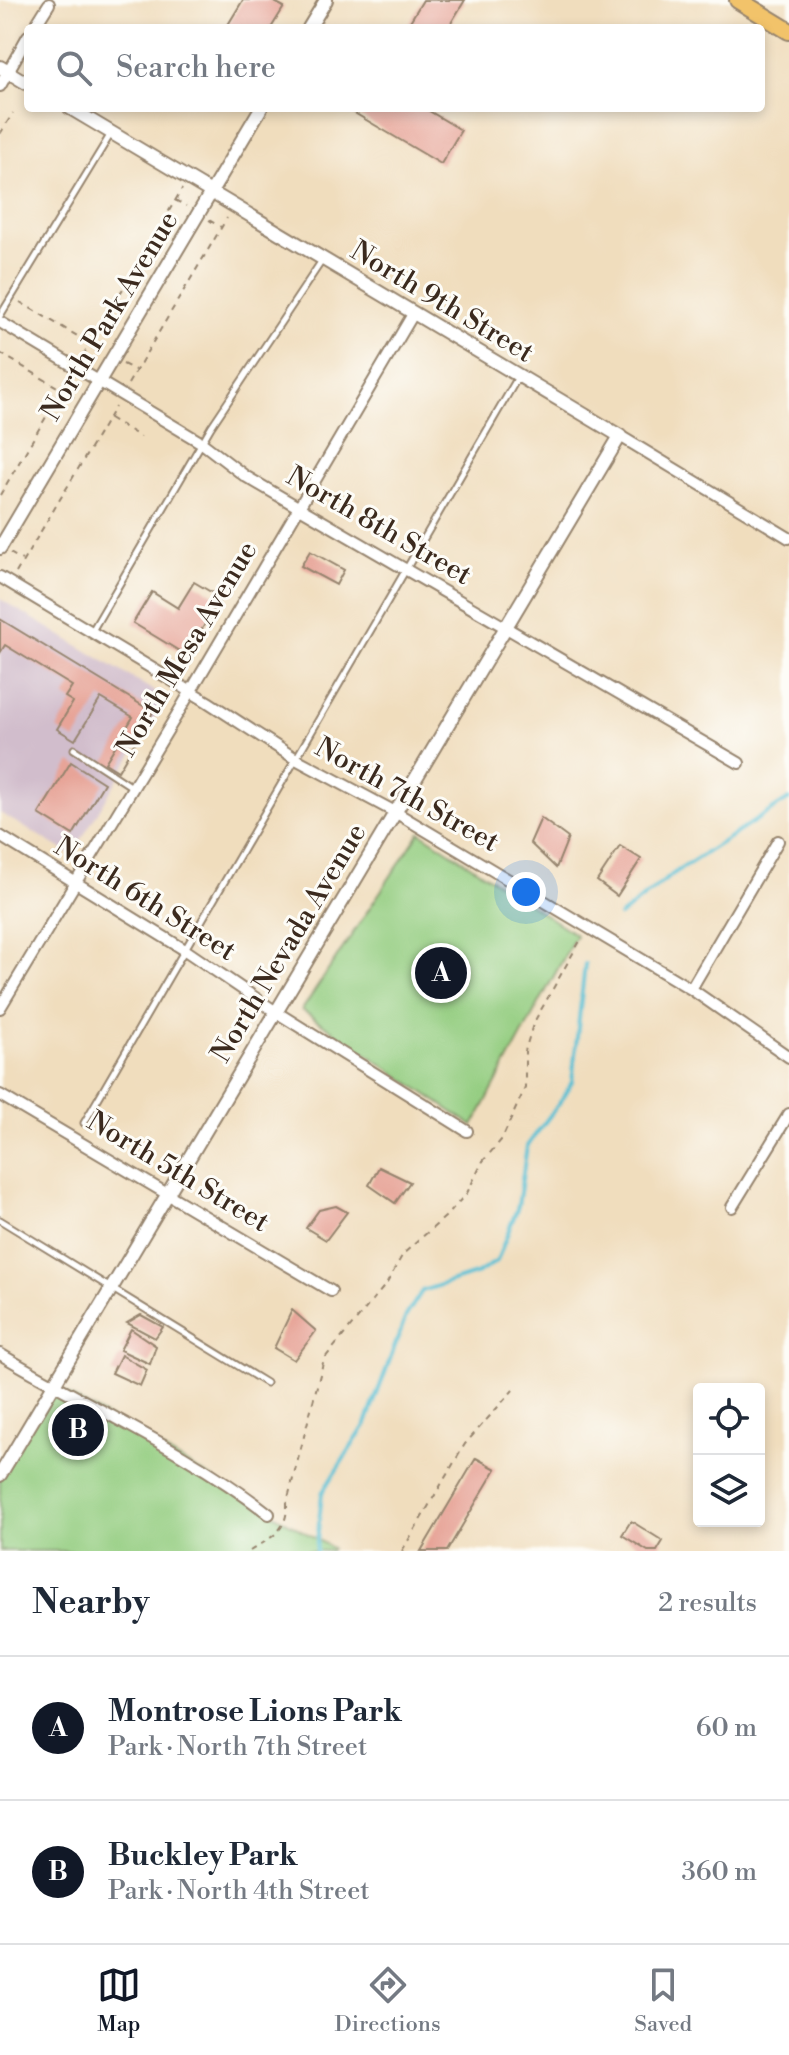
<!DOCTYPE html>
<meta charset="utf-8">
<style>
:root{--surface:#fff;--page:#f2f2f3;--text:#1f2937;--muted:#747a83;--line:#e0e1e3;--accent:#111827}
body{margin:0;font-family:"Libre Bodoni",serif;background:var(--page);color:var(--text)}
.controls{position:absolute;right:24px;bottom:24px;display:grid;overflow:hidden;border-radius:8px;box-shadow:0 4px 12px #0003}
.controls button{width:72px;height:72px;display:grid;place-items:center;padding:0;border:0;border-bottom:2px solid var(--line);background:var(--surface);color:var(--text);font:40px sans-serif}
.you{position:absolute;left:526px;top:892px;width:28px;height:28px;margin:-20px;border:6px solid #fff;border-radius:50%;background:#1a73e8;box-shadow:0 0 0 12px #1a73e833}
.badge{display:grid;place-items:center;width:52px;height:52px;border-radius:50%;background:var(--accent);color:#fff;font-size:26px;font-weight:700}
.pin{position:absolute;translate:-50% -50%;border:4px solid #fff;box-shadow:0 2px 8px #0006}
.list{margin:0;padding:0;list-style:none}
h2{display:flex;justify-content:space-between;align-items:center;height:104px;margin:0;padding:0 32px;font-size:34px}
h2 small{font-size:26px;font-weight:400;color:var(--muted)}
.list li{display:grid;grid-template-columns:52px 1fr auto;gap:24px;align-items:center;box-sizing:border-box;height:144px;padding:0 32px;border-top:2px solid var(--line)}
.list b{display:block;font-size:30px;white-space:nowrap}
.list p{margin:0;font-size:26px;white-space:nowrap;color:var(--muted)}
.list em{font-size:26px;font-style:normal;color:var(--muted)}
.icon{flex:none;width:44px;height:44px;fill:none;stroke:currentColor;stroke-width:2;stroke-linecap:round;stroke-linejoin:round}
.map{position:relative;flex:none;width:789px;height:1551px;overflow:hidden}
.search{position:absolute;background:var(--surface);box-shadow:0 4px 12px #0003;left:24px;right:24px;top:24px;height:88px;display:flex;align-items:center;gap:20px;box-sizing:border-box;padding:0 28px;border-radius:8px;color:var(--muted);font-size:30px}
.sheet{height:392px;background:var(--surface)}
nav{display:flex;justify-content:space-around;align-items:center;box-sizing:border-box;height:112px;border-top:2px solid var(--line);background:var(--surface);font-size:22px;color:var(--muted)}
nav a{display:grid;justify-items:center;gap:4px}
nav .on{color:var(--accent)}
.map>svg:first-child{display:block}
.industrial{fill:#d1bdcc}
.green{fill:#95ce82;stroke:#687c50;stroke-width:2}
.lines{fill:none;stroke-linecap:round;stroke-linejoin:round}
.stream{stroke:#55bed2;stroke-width:4}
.building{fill:#e7a498}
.service-casing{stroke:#96846e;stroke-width:9}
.minor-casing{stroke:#96846e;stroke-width:14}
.tertiary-casing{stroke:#96846e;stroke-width:16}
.trunk-casing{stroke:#96846e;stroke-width:20}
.path{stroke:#96846e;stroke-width:2;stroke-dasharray:6 6;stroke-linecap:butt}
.service{stroke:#fff;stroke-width:5}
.minor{stroke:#fff;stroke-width:10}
.tertiary{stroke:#fff;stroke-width:12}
.trunk{stroke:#f2c36a;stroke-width:16}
.labels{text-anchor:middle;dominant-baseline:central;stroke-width:6;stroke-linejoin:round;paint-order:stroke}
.street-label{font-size:28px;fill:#3b2a1e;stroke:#fdfcf7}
</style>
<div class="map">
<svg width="789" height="1551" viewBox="0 0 789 1551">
<rect width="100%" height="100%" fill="#fdfcf7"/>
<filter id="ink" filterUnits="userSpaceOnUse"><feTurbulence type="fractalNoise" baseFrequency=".0125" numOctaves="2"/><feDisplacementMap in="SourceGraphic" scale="16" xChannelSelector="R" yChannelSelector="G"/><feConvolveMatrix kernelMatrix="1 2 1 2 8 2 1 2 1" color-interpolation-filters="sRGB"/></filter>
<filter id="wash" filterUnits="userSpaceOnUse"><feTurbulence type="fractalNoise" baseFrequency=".006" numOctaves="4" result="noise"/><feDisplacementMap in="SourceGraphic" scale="32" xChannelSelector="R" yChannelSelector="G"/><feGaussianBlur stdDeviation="1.8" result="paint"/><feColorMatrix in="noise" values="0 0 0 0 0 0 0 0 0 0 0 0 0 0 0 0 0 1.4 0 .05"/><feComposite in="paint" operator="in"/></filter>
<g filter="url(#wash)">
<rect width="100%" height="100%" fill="#f0ddbd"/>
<path class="industrial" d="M0,599l159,95 3,4 1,6 -91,151 -72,-42z"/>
<path class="green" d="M420,832l156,103 -103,191 -171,-116z
M53,1386l279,162 -2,3h-330v-76z"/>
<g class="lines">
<path class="stream" d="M620,916l53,-42 116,-75
M316,1551l6,-58 44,-69 40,-108 16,-25 56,-18 19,-12 21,-55 9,-60 36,-48 9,-16 13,-118"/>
</g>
<g id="blocks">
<path class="building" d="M243,0h28l13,7 -13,21h-45z
M423,0h42l-17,28h-42z
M346,108h78l37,22 -20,34z
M310,551l34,19 -8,15 -35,-19z
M194,582l27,16 -35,57 -53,-32 19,-31 26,16z
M0,619l153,93 -35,59 -13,-8 28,-46 -32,-19 -26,42 -18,-11 16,-27 -8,-5 7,-11 -67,-41 -5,8z
M71,762l33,21 -31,52 -34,-21z
M541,818l27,20 -12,30 -26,-25z
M620,846l21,13 -24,37 -20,-15z
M379,1167l31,15 -15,21 -26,-18z
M336,1206l11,6 -21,28 -20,-12 13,-18z
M292,1310l24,21 -22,29 -20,-12z
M141,1315l22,12 -8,11 -28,-15z
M131,1329l25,17 -6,18 -30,-14z
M121,1355l26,15 -7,16 -28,-13z
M476,1458l20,11 -49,82h-26z
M631,1521l32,20 -6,10h-9l-26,-16z"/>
</g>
</g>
<g filter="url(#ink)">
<use href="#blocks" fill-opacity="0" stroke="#96846e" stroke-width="2"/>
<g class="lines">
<g class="service-casing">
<path id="service" d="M0,316l112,-184
M92,631l119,-204 112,-168
M74,749l58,38
M84,1123l434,-746
M0,1220l266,163"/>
</g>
<g class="minor-casing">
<path id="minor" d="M34,28l15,-24
M0,86l28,-50
M0,322l202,121 43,33 53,31 441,256
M620,436l169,102
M0,577l208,125 88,57 99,53 296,177 98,68
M0,836l185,114 91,62 191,119
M691,989l87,-148
M0,1008l178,-295 235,-399
M0,1095l331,196
M732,1207l57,-93
M0,1354c89,53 187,96 269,160"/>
</g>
<g class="tertiary-casing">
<path id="tertiary" d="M309,28l17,-28
M0,67l28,17
M0,548l261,-440
M0,1475l620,-1039 -550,-328"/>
</g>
<g class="trunk-casing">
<path id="trunk" d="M738,0l51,31"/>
</g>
<path class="path" d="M0,134l13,-21
M175,200l11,6
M209,220l12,7
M20,302l81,48
M0,353l74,44
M83,356l99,-167
M123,364l12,6
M128,384l99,-166
M109,418l32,19
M0,495l69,-117
M10,553l12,7
M16,573l99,-166
M250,1551c22,-14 38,-20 37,-49l37,-143 63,-76 16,-29 42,-37 22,-24 16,-32 19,-22 23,-51v-37l8,-27 48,-85
M402,1551l63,-107 48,-54"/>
<use href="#service" class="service"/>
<use href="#minor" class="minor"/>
<use href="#tertiary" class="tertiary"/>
<use href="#trunk" class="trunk"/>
</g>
</g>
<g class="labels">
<g class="street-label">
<text transform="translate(442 302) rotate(31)">North 9th Street</text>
<text transform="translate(110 316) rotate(-59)">North Park Avenue</text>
<text transform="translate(379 526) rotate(30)">North 8th Street</text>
<text transform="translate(187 649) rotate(-59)">North Mesa Avenue</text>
<text transform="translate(407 795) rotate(29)">North 7th Street</text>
<text transform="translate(145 899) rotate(32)">North 6th Street</text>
<text transform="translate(289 943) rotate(-59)">North Nevada Avenue</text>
<text transform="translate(178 1172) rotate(31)">North 5th Street</text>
</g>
</g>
</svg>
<div class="controls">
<button><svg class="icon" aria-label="locate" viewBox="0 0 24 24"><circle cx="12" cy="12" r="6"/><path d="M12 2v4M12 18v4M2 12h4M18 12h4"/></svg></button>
<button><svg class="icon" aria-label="layers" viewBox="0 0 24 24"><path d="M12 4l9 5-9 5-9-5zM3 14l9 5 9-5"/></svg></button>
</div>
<div class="you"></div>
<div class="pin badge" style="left:441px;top:973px">A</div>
<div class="pin badge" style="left:78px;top:1430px">B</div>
<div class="search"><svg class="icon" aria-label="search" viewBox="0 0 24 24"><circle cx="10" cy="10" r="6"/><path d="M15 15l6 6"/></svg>Search here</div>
</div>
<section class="sheet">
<h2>Nearby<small>2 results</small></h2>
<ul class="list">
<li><span class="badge">A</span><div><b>Montrose Lions Park</b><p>Park · North 7th Street</p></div><em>60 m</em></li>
<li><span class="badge">B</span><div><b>Buckley Park</b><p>Park · North 4th Street</p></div><em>360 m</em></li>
</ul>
</section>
<nav>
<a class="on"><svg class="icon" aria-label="map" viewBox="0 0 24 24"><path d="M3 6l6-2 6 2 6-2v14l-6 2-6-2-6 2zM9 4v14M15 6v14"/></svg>Map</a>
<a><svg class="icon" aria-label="directions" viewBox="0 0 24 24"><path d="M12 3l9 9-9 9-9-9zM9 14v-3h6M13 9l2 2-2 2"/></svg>Directions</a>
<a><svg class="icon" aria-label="saved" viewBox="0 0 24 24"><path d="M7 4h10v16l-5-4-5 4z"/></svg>Saved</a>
</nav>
